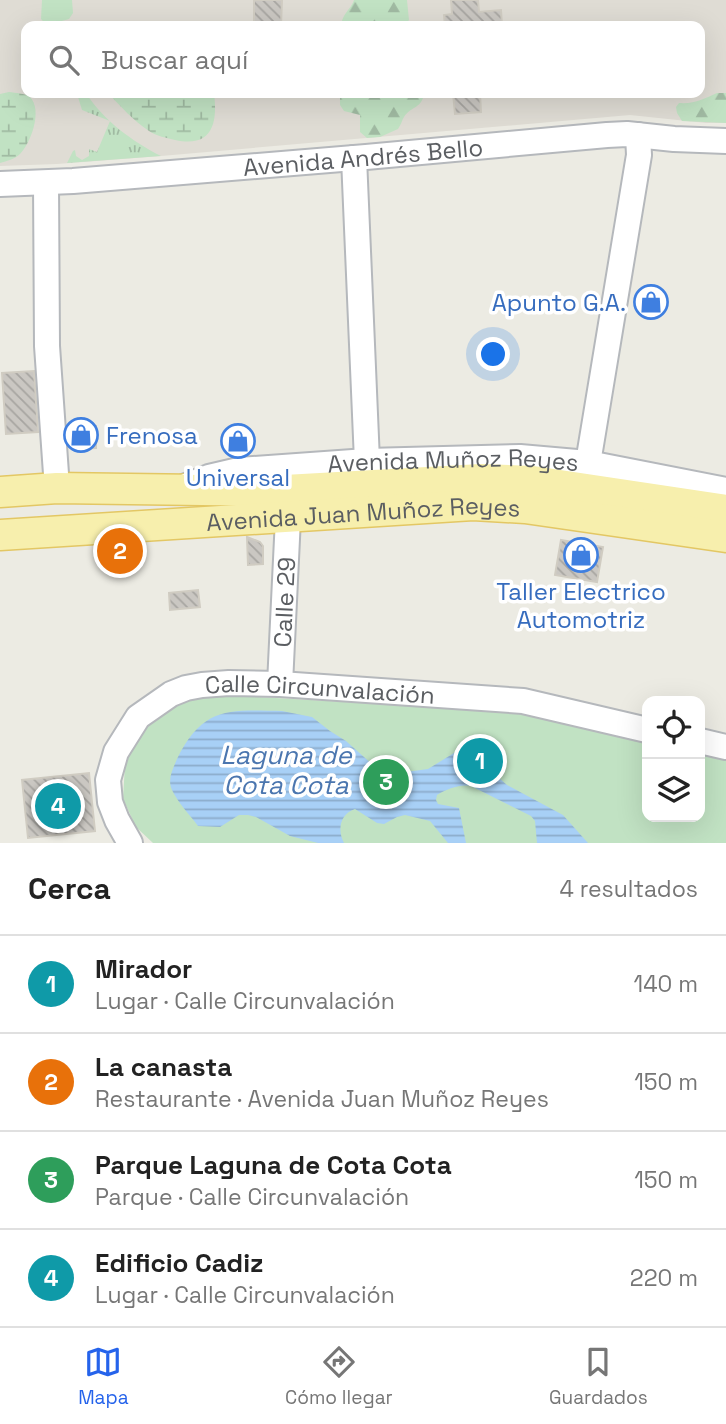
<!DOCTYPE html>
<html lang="es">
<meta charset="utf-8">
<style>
:root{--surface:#fff;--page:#f2f2f2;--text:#222;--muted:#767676;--line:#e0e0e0;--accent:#2563eb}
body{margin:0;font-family:"Space Grotesk",sans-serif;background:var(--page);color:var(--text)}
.controls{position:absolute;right:21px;bottom:21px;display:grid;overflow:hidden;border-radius:14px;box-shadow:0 7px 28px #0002}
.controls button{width:63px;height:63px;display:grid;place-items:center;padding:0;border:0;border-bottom:2px solid var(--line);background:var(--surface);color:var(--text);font:35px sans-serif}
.you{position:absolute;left:494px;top:355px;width:24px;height:24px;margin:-18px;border:5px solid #fff;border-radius:50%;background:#1a73e8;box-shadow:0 0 0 10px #1a73e833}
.badge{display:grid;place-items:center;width:46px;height:46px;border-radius:50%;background:var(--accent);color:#fff;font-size:23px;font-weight:700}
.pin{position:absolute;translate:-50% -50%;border:4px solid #fff;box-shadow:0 2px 7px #0006}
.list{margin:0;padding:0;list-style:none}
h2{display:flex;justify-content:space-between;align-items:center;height:91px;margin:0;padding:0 28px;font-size:30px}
h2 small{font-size:23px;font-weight:400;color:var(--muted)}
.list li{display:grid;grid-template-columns:46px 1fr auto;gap:21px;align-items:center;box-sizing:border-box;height:98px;padding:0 28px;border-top:2px solid var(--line)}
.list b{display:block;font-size:26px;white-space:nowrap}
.list p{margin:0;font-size:23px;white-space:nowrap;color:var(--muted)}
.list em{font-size:23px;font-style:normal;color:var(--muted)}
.icon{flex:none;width:38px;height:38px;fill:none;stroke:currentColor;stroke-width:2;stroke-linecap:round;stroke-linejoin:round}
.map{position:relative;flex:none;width:726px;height:843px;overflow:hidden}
.search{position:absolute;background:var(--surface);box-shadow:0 7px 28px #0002;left:21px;right:21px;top:21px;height:77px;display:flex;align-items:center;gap:18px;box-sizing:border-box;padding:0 24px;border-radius:14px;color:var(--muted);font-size:26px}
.sheet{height:483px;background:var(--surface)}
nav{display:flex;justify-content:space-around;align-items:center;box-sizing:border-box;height:98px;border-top:2px solid var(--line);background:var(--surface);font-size:19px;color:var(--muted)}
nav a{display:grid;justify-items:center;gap:4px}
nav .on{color:var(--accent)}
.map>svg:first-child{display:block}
.education{fill:#dfdcd4;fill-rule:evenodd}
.grass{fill:url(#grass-tufts)}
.forest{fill:url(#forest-firs)}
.wetland{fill:url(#wetland-marsh)}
.green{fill:#c1e2c3}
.water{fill:url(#water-rules)}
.building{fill:url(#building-back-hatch);stroke:#d0ccc2;stroke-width:2}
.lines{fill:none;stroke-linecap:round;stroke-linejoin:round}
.minor-casing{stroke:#b5b8bc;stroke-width:28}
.major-casing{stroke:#e3c764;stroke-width:33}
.minor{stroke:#fff;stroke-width:24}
.major{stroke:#f7efad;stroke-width:30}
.labels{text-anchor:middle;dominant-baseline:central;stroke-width:7;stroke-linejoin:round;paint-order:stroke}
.street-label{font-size:24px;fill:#5b5e62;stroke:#fff}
.shop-label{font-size:24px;fill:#366cbe;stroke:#fff}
.water-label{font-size:26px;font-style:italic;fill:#4b76af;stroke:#fff}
</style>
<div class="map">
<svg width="726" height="843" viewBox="0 0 726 843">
<defs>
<pattern id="grass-tufts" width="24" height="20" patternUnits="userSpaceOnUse" patternTransform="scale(1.75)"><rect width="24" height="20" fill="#c1e2c3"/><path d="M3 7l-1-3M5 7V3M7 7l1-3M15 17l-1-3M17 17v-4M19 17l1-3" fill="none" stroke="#a0baa2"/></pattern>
<pattern id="forest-firs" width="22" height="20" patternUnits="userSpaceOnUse" patternTransform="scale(1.75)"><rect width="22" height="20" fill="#c1e2c3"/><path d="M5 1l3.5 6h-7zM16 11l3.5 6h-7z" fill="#a0baa2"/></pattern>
<pattern id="wetland-marsh" width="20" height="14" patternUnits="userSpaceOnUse" patternTransform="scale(1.75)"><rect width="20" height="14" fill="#c1e2c3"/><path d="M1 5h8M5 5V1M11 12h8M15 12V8" fill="none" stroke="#a0baa2"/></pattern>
<pattern id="water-rules" width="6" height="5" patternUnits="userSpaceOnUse" patternTransform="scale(1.75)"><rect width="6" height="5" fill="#a8d0f6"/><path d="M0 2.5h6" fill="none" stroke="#8caccb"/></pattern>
<pattern id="building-back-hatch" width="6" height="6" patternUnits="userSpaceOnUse" patternTransform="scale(1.75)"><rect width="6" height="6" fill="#cac7c2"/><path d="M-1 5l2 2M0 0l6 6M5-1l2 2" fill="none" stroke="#a7a5a1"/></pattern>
</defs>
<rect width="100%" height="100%" fill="#ecebe3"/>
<path class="education" d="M0,0h726v123h-20l-76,-8 -469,41 -104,8 -57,2zM26,26h674v67h-674z"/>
<path class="grass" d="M78,93h8c18,28 46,48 75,63l-94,7 6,-12 2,-1 1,6 6,4 7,-4v-7l8,3 13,-31 -28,-11 -4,-13z"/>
<path class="forest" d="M354,0h53l2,20 -5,6h-63c2,-14 9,-15 13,-26z
M340,93h84c-2,16 -13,13 -20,24 -2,3 -3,8 -6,12l-18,8 -13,1 -7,-6v-17l-16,-4 -4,-6z
M717,93h9v30l-44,-2 -5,-8 -1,-6 3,-4c17,1 24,-4 38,-10z"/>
<path class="wetland" d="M9,92c7,1 16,1 21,5 13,13 1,46 -10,57 -5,5 -13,7 -20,9v-69z
M108,93h106c4,31 -2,55 -39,47 -8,-2 -19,-4 -26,-9 -15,-10 -29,-25 -41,-38z"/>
<path class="green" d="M42,0h30l1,13 -4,6 -22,6 -6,-6z
M223,695l311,18 113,27v77h53v-64l26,6v84h-573l-17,-16 -13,-28 2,-35 6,-18 11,-16 29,-22 24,-10z"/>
<path class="water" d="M282,711l30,6 18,14 16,10 27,24 12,5 21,2 22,-3 26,-16 17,-5h11l3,2 5,14 9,14 8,7 56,30 25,28h-51l-2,-22 -4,-5 -60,-30c-11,-2 -24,3 -34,9l-1,5 2,4 21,4 7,35h-18l-18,-22 -25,-6 -8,2 -13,7 -7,-1 -22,-14c-15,5 -18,21 -11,34h-26l-28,-7 -34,-19 -8,-2h-9l-19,12 -22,-1c-8,-11 -20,-23 -26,-36 -5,-11 1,-21 5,-31 26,-53 52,-49 105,-48z"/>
<path class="building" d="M254,0h28l-1,26h-27z
M451,0h27l1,12 22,-2 1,16h-57l-1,-11 8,-1z
M453,93h27l1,19 -26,2z
M34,371l4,61 -32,2 -4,-61z
M96,426v22l-21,1 -6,-3 -1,-19z
M247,537l13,5 3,4v18l-15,1z
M561,540l42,7 -6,35 -42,-7z
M198,590l2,17 -30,3 -1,-17z
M89,773l6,58 -67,7 -6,-58z"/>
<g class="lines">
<g class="minor-casing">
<g id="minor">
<path d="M354,158l13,303"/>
<path d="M46,183l1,163 10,142"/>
<path id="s1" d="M0,184l73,-3 293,-24 241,-22 20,-1 47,5 52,2"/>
<path d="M588,463l51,-308 -1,-20"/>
<path id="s2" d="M186,486l23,-9 30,-7 128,-9 153,-4 68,6 138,27"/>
<path id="s3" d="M280,684l8,-166"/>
<path d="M700,741l26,6"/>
<path id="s4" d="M130,843l-13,-23 -7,-18 -2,-22 8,-28 22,-35 33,-23 15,-6 16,-3 27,-2 51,1 243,17 124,29"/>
</g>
</g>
<g class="major-casing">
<g id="major">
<path d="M0,492l57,-4 210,3 214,-12 52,2 193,29"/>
<path id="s5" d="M0,535l473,-30 52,3 201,29"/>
</g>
</g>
<use href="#minor" class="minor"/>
<use href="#major" class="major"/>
</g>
<defs>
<g id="shop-ring" transform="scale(1.75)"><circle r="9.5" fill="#fff" stroke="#3f7fe0" stroke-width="1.5"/><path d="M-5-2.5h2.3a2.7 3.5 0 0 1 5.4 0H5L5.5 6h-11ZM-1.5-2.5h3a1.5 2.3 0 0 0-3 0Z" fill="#3f7fe0"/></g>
</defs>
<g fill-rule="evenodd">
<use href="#shop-ring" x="651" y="302"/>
<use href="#shop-ring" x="81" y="435"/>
<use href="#shop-ring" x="238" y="441"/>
<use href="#shop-ring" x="581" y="555"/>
</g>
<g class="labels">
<g class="street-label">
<text stroke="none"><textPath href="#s1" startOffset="364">Avenida Andrés Bello</textPath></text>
<text stroke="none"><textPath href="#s2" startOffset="270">Avenida Muñoz Reyes</textPath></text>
<text stroke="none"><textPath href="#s5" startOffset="364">Avenida Juan Muñoz Reyes</textPath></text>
<text stroke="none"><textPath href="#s3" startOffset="82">Calle 29</textPath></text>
<text stroke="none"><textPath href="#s4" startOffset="329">Calle Circunvalación</textPath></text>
</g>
<g class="shop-label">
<text x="626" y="302" text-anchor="end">Apunto G.A.</text>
<text x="106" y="435" text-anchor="start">Frenosa</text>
<text x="238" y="477">Universal</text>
<text x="581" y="591">Taller Electrico<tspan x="581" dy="28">Automotriz</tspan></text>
</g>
<g class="water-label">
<text x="286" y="755">Laguna de<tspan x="286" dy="30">Cota Cota</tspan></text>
</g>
</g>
</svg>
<div class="controls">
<button><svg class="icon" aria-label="locate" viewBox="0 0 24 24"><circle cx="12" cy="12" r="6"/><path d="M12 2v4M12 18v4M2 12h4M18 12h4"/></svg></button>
<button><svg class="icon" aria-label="layers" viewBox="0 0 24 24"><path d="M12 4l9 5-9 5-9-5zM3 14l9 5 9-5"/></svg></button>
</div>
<div class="you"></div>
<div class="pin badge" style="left:480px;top:761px;background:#0f9aa8">1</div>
<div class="pin badge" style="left:120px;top:551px;background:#e8710a">2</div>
<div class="pin badge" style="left:386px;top:782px;background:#2e9e5b">3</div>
<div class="pin badge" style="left:58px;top:806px;background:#0f9aa8">4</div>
<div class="search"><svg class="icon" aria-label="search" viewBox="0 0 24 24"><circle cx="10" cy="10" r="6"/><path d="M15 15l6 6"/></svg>Buscar aquí</div>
</div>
<section class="sheet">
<h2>Cerca<small>4 resultados</small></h2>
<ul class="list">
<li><span class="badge" style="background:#0f9aa8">1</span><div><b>Mirador</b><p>Lugar · Calle Circunvalación</p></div><em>140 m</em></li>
<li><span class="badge" style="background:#e8710a">2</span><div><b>La canasta</b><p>Restaurante · Avenida Juan Muñoz Reyes</p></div><em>150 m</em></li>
<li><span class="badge" style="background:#2e9e5b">3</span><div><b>Parque Laguna de Cota Cota</b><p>Parque · Calle Circunvalación</p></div><em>150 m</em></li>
<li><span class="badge" style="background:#0f9aa8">4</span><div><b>Edificio Cadiz</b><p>Lugar · Calle Circunvalación</p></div><em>220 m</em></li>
</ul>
</section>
<nav>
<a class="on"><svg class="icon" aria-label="map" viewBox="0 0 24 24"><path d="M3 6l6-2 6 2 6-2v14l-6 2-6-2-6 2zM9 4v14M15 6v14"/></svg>Mapa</a>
<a><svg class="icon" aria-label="directions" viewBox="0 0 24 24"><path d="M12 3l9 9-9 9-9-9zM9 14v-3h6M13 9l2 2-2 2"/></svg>Cómo llegar</a>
<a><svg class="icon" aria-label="saved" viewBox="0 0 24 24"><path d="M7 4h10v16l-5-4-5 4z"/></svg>Guardados</a>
</nav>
